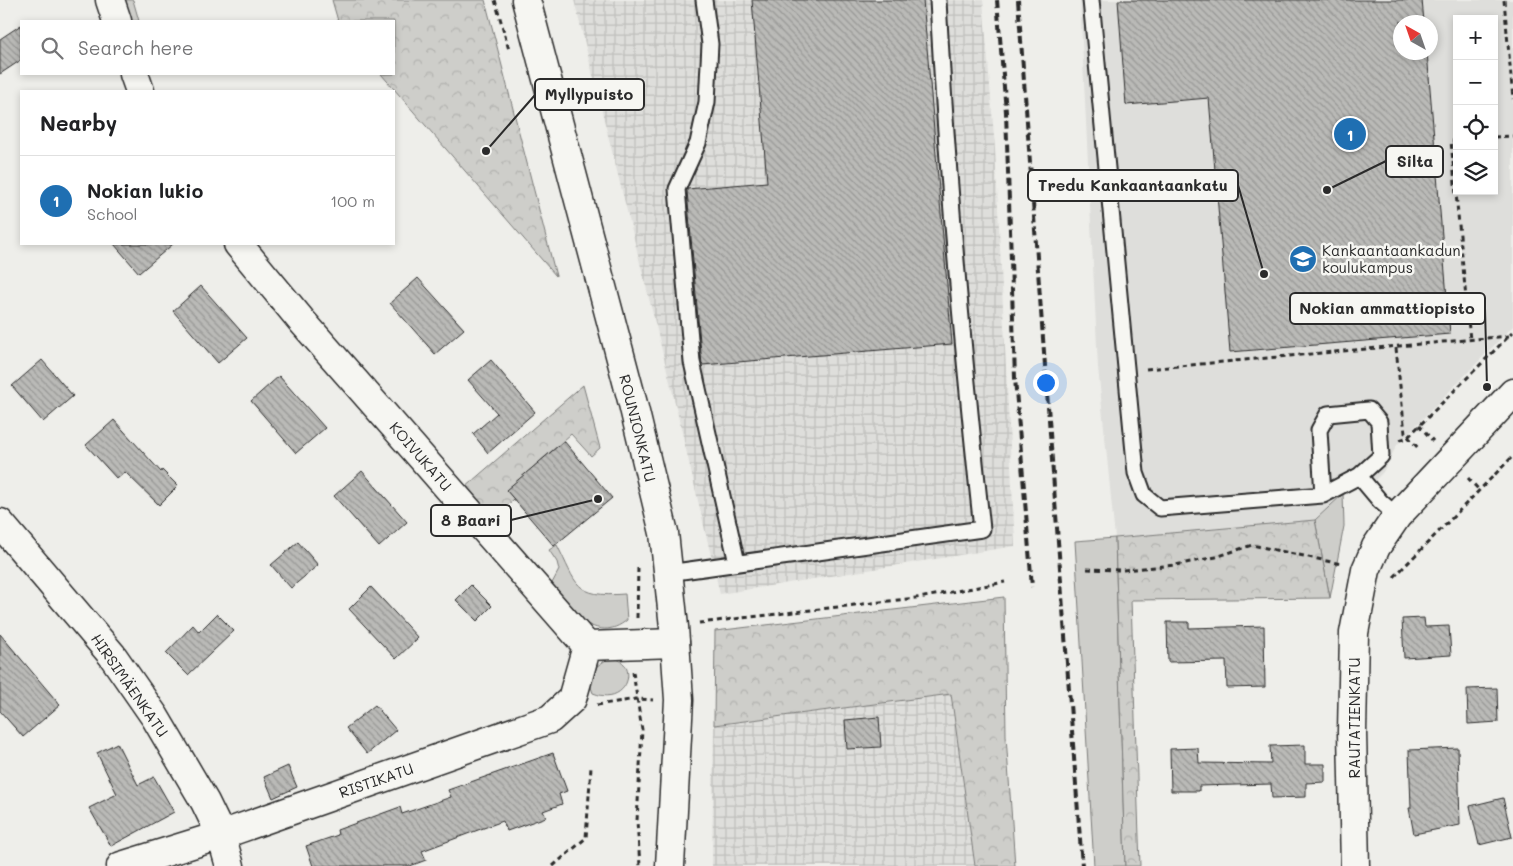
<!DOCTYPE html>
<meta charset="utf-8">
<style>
:root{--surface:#fff;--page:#f6f6f6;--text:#202124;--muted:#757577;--line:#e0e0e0;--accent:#1f6fb2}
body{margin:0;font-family:Mali,sans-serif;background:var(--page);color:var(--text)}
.controls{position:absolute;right:15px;top:15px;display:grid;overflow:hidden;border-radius:0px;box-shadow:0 2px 8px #0003}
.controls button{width:45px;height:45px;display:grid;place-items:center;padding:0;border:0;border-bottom:1px solid var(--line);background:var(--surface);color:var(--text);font:25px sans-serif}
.compass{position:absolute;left:1393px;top:15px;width:45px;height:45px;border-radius:50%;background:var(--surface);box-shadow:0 2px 8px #0003;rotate:320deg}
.you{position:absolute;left:1045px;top:382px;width:18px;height:18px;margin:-12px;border:4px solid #fff;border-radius:50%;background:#1a73e8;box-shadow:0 0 0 8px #1a73e833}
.badge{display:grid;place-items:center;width:32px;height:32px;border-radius:50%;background:var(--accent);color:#fff;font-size:16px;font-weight:700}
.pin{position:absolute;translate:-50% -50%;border:2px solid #fff;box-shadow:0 1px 5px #0006}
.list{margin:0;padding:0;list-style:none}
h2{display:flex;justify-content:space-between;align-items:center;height:65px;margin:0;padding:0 20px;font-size:21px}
h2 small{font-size:16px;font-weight:400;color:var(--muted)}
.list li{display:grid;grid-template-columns:32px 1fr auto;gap:15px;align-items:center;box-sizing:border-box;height:90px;padding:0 20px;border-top:1px solid var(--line)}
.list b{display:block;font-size:19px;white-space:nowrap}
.list p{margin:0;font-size:16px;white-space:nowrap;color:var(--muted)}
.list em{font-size:16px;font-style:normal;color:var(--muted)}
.icon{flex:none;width:28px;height:28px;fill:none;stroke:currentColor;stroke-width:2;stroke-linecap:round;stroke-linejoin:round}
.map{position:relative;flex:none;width:1513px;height:866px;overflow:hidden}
.search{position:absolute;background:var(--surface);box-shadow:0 2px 8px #0003;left:20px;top:20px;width:375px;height:55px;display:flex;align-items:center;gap:12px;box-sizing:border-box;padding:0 18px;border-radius:0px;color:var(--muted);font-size:19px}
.panel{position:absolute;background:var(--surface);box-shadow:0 2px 8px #0003;left:20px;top:90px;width:375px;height:155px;border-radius:0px}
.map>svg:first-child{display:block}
.built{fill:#dededb;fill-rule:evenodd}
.industrial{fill:url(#industrial-grid)}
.green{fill:#cececa;stroke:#7c7c7a}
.forest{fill:url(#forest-crowns);stroke:#7c7c7a}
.building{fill:url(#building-back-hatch);stroke:#2b2b2b}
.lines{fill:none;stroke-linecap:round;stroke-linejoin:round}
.service-casing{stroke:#2b2b2b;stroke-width:19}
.minor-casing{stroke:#2b2b2b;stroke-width:31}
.tertiary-casing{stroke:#2b2b2b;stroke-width:31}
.secondary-casing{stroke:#2b2b2b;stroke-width:31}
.path{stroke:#2b2b2b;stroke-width:3;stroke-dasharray:5 4;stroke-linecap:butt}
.service{stroke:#f6f6f2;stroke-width:15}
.minor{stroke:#f6f6f2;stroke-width:28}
.tertiary{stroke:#f6f6f2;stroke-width:28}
.secondary{stroke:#f6f6f2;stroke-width:28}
.rail{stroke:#2b2b2b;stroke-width:4;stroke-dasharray:8 4;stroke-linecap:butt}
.labels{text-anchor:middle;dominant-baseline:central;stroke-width:5;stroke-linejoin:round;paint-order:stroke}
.poi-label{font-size:15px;fill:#2b2b2b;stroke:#f6f6f2;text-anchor:start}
.street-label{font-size:15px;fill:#2b2b2b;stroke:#f6f6f2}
.leader{fill:none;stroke:#2b2b2b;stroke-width:2}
.callout-dot{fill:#2b2b2b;stroke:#f6f6f2;stroke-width:2}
.callout{fill:#f6f6f2;stroke:#2b2b2b;stroke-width:2}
.callout-label{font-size:16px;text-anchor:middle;font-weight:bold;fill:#2b2b2b}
</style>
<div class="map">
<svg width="1513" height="866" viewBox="0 0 1513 866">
<defs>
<pattern id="industrial-grid" width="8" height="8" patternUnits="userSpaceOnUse" patternTransform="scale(1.25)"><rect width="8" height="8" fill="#dededb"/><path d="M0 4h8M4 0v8" fill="none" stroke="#bfbfbc"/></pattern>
<pattern id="forest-crowns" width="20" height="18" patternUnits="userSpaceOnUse" patternTransform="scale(1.25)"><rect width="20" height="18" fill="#cececa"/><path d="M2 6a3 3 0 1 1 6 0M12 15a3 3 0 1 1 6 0" fill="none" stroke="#b1b1ae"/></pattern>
<pattern id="building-back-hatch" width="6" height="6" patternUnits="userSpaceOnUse" patternTransform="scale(1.25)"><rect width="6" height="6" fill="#babab7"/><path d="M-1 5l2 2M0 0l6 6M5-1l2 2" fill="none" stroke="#979795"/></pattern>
</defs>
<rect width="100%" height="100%" fill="#eeeeea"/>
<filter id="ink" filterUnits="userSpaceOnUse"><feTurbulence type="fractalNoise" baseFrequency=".02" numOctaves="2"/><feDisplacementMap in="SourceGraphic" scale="10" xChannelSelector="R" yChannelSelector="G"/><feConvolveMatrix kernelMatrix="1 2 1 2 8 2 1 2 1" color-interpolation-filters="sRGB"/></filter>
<g filter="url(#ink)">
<path class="built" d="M1080,0h433v326l-116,119 -14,27 -11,11 -29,11 -28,26 -200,18 -17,-171zM1457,19h37v172h-37zM1400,22h30v30h-30z"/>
<path class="industrial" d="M574,0h409l12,149 20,397 -295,48 -47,-200z
M951,694l24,172h-263l2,-141z"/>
<path class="green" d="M121,0h12l6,21h-11z
M1343,494l1,32 -14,72 -15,-78z
M1115,538l10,328h-31l-19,-325z
M557,545c20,39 17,53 68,49l2,26c-31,26 -58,-11 -78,-31l10,-19 -2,-8 -8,-12z
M609,658c32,0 21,50 -16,35l-4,-12 8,-15z"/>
<path class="forest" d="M332,0h153l71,276 -175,-202h13v-53h-56z
M583,385l17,63 -9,8 -20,-22 -64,56 7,9 -23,21 -27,-32z
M1315,520l15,78 -199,2 9,266h-15l-10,-328z
M1004,597l2,139 9,130h-40l-24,-172 -237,31 1,-94z"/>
<path class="building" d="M752,0h171l29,344 -250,21 -15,-174v-2l80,-7z
M1118,0h304l2,22h-24v30h27l23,282 -220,18 -21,-254 -83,7z
M21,25v35l-21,14v-35z
M114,244h59l-34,29z
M418,278l46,51 -29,25 -45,-51z
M201,286l46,52 -29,25 -45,-52z
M42,360l31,36 -30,26 -31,-36z
M491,360l44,52 -47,41 -15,-19 24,-21 -29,-33z
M279,376l46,52 -29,25 -45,-52z
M114,420l47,52 1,-2 16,16 -19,19 -34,-33 -8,7 -31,-34z
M564,441l48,57 -58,48 -48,-56z
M362,471l45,51 -28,25 -45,-51z
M298,542l20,23 -27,23 -20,-23z
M471,585l21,21 -15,15 -21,-21z
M371,587l47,51 -22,21 -47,-50z
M217,614l17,17 -46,44 -22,-22 27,-28 6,7z
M1424,618l1,9 24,-1 2,29 -47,3 -2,-39z
M1167,622h22v6l75,-2 1,61 -38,1 -1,-27 -58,1z
M0,634l60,71 -37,32 -23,-26z
M1497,688l1,34 -30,2 -1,-35z
M375,705l21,25 -29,24 -21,-26z
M879,717l2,30 -34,2 -2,-29z
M117,743l21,42 16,-8 20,35 -63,34 -22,-38 28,-14 -20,-41z
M1305,745v19h20v18l-19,1v14l-34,1 -1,-14 -72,2v5h-28l-1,-42 28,-1 1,15 72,1 -1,-18z
M1458,748l2,77 -46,9 -5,-26h2l-2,-58z
M553,753l14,38 -8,3 3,10 -19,7 3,6 -39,14 -4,-10 -25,9 -56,21 4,9 -16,6h-97l-7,-20 32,-11 -1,-5 63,-23 2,7 49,-17 -3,-7z
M288,766l9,21 -24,11 -9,-21z
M1503,798l9,39 -33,8 -9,-39z"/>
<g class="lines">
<g class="service-casing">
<path id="service" d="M704,0l6,44 -3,58 -9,41 -21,46 15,173 45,201
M1091,0l45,473 8,22 16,13 163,-13 36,-19 21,25 17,15
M1323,495l-4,-65 9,-16 41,-4 10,12 2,34 -22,20
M668,573l314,-44c-19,-176 -35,-352 -44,-529"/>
</g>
<g class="minor-casing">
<path id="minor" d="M110,0l7,21
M134,74l6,17
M238,244l63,76 286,326 88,-3
M0,523l112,132 43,62 50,85 16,33 9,31
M121,866l100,-31 329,-116 22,-20 15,-53"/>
</g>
<g class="tertiary-casing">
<path id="tertiary" d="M1355,866l-3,-134 2,-99 12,-63 10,-23 21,-31 116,-123"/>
</g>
<g class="secondary-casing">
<path id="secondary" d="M526,0l107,404 31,129 10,94 5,73 -9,166"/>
</g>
<path class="path" d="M495,0l14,50
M1504,0l9,99
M1494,137l19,-1
M1457,141h-6l19,199
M1396,348l9,85 14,16
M1146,369l363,-33
M1419,425l14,16
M1400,440l8,-3 105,-105
M1468,478l11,12
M1087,569l36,1 52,-5 41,-8 36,-12 89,19
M1394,577l119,-121
M637,618l1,-51
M699,623l225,-26 81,-15
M633,672l9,58 -5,91 3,45
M597,705l39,-6 17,1
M553,866l33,-28 5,-71"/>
<use href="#service" class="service"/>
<use href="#minor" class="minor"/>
<use href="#tertiary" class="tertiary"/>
<use href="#secondary" class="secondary"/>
<path class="rail" d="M997,0l9,112 9,266 17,209
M1018,0l64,866"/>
</g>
</g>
<defs>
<g id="school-disc" transform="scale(1.4375)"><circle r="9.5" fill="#1f6fb2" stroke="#f6f6f2"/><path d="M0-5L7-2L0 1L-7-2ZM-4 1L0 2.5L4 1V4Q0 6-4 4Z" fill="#fff"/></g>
</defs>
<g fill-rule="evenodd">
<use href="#school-disc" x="1303" y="259"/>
</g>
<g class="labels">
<g class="poi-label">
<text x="1322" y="250">Kankaantaankadun<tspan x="1322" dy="17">koulukampus</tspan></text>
</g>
<g class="street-label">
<text transform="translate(638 428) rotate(76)">ROUNIONKATU</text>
<text transform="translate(421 456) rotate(49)">KOIVUKATU</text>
<text transform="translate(130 685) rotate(55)">HIRSIMÄENKATU</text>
<text transform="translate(1354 718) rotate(-90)">RAUTATIENKATU</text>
<text transform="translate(376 780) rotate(-19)">RISTIKATU</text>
</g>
</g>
<path class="leader" d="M486 151L535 95M1327 190L1386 161M1264 274L1238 185M1487 387L1485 308M598 499L511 520"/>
<g class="callout-dot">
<circle cx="486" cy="151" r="5"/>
<circle cx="1327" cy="190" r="5"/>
<circle cx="1264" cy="274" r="5"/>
<circle cx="1487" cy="387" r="5"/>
<circle cx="598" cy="499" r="5"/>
</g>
<g class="callout">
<rect x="535" y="79" width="109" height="31" rx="5"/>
<rect x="1386" y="146" width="57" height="31" rx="5"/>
<rect x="1028" y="170" width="210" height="31" rx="5"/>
<rect x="1290" y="293" width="195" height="31" rx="5"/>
<rect x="431" y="505" width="80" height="31" rx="5"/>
</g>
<g class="callout-label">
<text x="589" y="100">Myllypuisto</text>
<text x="1415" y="167">Silta</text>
<text x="1133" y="191">Tredu Kankaantaankatu</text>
<text x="1387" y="314">Nokian ammattiopisto</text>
<text x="471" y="526">8 Baari</text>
</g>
</svg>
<div class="controls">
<button>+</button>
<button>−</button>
<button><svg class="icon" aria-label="locate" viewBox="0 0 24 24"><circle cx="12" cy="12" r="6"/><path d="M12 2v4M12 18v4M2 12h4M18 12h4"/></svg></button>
<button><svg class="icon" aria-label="layers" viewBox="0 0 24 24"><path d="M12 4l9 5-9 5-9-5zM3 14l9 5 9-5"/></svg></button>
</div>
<svg class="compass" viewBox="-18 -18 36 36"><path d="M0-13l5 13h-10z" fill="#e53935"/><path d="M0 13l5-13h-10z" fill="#757577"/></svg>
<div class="you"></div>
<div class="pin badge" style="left:1350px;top:134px">1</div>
<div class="search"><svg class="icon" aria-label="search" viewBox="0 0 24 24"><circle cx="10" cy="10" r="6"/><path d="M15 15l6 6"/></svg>Search here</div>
<section class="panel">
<h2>Nearby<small></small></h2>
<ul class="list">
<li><span class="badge">1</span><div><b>Nokian lukio</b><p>School</p></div><em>100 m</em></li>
</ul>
</section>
</div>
